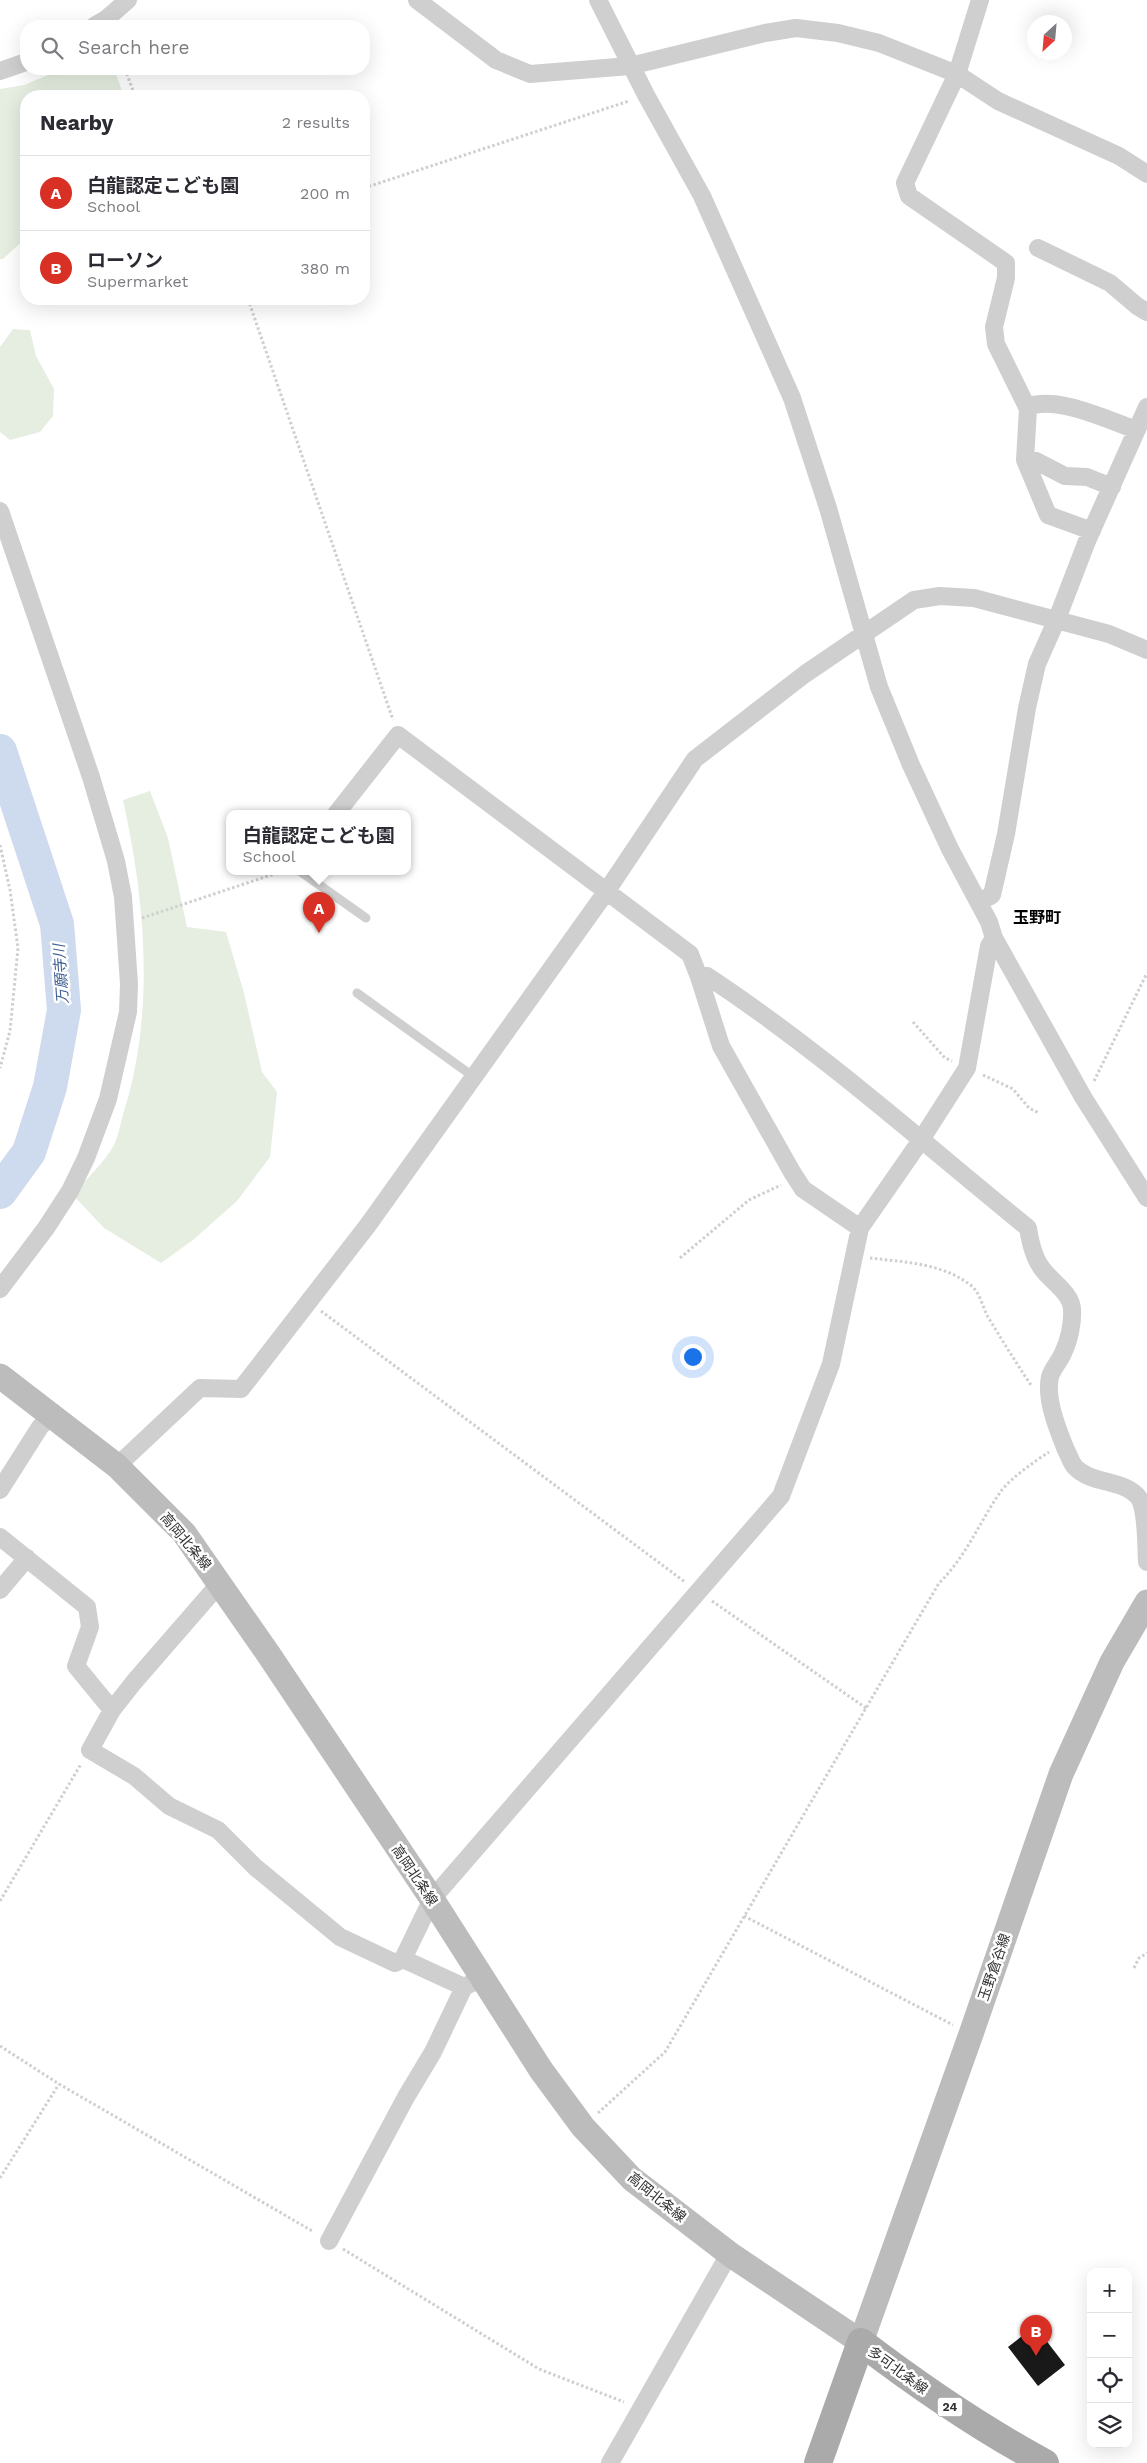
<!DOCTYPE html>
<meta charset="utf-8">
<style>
:root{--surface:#fff;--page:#f2f2f3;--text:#2b2b33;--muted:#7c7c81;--line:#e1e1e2;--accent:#d93025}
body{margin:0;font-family:"Work Sans","Noto Sans JP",sans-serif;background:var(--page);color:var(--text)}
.controls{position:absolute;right:15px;bottom:15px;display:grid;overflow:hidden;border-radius:10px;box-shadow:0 5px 20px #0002}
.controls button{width:45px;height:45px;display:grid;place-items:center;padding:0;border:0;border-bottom:1px solid var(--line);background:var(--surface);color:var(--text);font:25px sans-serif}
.compass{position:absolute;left:1027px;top:15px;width:45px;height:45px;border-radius:50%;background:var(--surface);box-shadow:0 5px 20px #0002;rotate:206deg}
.you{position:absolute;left:692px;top:1356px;width:18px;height:18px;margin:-12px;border:4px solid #fff;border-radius:50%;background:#1a73e8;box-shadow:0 0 0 8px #1a73e833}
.badge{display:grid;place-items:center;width:32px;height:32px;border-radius:50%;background:var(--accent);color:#fff;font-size:16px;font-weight:700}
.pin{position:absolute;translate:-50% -41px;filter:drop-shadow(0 1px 2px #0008)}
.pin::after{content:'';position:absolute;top:26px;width:18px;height:15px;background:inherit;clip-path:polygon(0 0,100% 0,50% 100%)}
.popup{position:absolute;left:226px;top:810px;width:185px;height:65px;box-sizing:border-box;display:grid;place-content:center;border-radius:10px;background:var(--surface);filter:drop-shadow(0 1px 4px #0005);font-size:16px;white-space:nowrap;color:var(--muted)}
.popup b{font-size:19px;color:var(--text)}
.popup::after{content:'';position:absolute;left:50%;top:100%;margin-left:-10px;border:10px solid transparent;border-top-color:var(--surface)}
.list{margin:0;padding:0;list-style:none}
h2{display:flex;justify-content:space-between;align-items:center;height:65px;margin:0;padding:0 20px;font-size:21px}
h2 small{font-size:16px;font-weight:400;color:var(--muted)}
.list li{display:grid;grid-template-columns:32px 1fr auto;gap:15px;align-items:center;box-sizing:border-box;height:75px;padding:0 20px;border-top:1px solid var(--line)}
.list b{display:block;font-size:19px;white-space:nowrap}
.list p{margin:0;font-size:16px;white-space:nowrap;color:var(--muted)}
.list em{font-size:16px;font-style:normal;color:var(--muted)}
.icon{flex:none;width:28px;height:28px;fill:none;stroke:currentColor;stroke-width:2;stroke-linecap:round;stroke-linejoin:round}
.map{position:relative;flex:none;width:1147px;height:2463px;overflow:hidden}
.search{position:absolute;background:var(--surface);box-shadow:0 5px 20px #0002;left:20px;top:20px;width:350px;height:55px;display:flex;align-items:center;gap:12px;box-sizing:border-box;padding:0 18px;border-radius:20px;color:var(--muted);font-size:19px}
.panel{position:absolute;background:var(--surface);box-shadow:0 5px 20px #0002;left:20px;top:90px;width:350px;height:215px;border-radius:20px}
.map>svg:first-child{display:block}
.green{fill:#e5eee1}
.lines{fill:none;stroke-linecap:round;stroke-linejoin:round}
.river{stroke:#cedaed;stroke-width:34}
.building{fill:#191919}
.path{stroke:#cfcfcf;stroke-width:3;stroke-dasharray:2.5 2.5;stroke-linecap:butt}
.lane{stroke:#cfcfcf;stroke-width:9}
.street{stroke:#cfcfcf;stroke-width:18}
.secondary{stroke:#bcbcbc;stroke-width:25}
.primary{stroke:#aaa;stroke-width:28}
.labels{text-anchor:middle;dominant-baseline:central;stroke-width:5;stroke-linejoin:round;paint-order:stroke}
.shield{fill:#fff;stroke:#707070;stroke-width:1}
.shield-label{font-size:12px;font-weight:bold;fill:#323232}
.street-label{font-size:14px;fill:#323232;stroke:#fff}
.water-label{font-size:15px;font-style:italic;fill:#406094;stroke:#fff}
.quarter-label{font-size:16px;font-weight:bold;fill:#000;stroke:#fff}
</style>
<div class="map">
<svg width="1147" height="2463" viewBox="0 0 1147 2463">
<rect width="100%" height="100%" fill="#fff"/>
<path class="green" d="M63,69h51l10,27h-98v142l-23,21h-3v-170l24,-4z
M13,329l17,1 6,26 18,33 -1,27 -13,16 -30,8 -10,-8v-85z
M150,791l18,47 19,89 39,5 18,61 18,79 15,20 -7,65 -33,44 -44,39 -32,23 -57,-35 -31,-33c13,-16 31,-32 41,-50 5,-11 7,-25 11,-37 30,-99 20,-208 -2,-308z"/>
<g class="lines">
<path class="river" d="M0,751l57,173 7,86 -14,77 -21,65 -29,40"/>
</g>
<path class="building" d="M1035,2326l30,39 -27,21 -30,-39z"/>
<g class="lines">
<path class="path" d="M125,69l10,27
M364,188l265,-87
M248,299l145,421
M0,845l10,45 8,58 -8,83 -10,37
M142,918l138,-46
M913,1022l32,36 7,3
M983,1075l30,14 16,19 10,5
M1094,1081l53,-108
M680,1258l69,-58 32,-15
M870,1258c33,4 71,5 99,26 11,7 13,22 19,33 14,23 28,46 43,68
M321,1311l364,271
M712,1601l154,107
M0,1901l81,-137
M744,1916l209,109
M1134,1968l5,-10 8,-5
M0,2046l59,38 255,148
M598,2113l67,-61 274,-469c27,-26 41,-62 62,-92 10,-13 34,-30 48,-39
M0,2178l59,-94
M343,2249l196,120 85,33"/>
<path class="lane" d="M301,872l65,46
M357,993l117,84"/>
<path class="street" d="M417,0l79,60 34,14 100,-8 135,-33 31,-5 42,5 41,10 78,31 41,27 121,55 28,18
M598,0l48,95 56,101 90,202 36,110 51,179 32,78 39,84 39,73 5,16 89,159 64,101
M980,0l-23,74 -52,109 4,13 97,67v15l-12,49 2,17 32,65 -3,51 23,55 44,16
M94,26l12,-7 22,-19
M0,71l26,-9
M1038,248l72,35 27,23 10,6
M1027,407c30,-12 80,13 110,23
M1025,460l11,1 29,15 22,1 25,10
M0,511l91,266 25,84 7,36 6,87 -1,28 -20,87 -22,59 -16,33 -24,37 -46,61
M336,814l62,-79 292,219 9,23 22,69 71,126 11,17 57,39
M979,902l13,-7 14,-61 21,-126 10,-44 20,-45 30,-78 60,-134
M699,977l8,-1c114,75 215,166 321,252 2,13 5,28 13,39 8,13 30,25 31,42 1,14 -3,32 -9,44 -3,8 -11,16 -13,24 -5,22 8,53 16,73 3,5 5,13 9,17 17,18 50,12 64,31 8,12 7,49 8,64
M117,1466l83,-78 41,1 127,-164 238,-333 89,-133 110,-85 109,-74 26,-4 34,2 135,36 38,16
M0,1490l40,-63 12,-12
M0,1537l87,70 3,20 -14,39 36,44
M220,1583l-86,99 -22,28 -22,40 44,26 35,30 49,24 37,37 85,70 55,26 8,-4 29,-60 349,-403 50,-132 29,-136 59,-85 48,-75 22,-122 5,-8
M0,1590l27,-32
M403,1959l61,28
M329,2241l77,-144 27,-45 31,-65 18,-9
M610,2463l114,-200 7,-8"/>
<path class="secondary" d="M0,1376l117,90 67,67 85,122 163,244 109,171 42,57 49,52 99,76 130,87 110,-308 90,-260 51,-112 35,-60"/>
<path class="primary" d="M818,2463l43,-121c59,45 119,86 184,121"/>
</g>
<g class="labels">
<rect class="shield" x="937.5" y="2397.5" width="25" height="19" rx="4"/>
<g class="shield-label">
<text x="950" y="2407">24</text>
</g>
<g class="street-label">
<text transform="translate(186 1541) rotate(50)">高岡北条線</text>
<text transform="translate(415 1875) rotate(56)">高岡北条線</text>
<text transform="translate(994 1967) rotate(-71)">玉野倉谷線</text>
<text transform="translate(657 2197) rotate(39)">高岡北条線</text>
<text transform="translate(898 2370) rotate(36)">多可北条線</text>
</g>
<g class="water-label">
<text transform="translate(61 974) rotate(-94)">万願寺川</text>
</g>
<g class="quarter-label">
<text x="1037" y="917">玉野町</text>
</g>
</g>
</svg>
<div class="controls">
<button>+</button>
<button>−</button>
<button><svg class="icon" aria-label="locate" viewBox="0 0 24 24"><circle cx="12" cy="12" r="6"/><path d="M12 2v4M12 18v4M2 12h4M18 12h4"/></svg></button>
<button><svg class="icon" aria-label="layers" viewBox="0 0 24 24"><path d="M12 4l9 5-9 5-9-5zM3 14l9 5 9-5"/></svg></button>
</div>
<svg class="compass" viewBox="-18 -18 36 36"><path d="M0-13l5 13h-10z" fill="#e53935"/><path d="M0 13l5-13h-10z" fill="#7c7c81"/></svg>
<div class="you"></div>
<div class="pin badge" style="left:319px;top:933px">A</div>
<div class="popup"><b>白龍認定こども園</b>School</div>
<div class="pin badge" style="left:1036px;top:2356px">B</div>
<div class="search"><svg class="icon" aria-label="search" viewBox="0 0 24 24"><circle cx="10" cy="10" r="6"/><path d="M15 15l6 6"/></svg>Search here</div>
<section class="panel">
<h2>Nearby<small>2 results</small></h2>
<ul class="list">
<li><span class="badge">A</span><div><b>白龍認定こども園</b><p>School</p></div><em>200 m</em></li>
<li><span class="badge">B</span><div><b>ローソン</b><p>Supermarket</p></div><em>380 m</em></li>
</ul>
</section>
</div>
